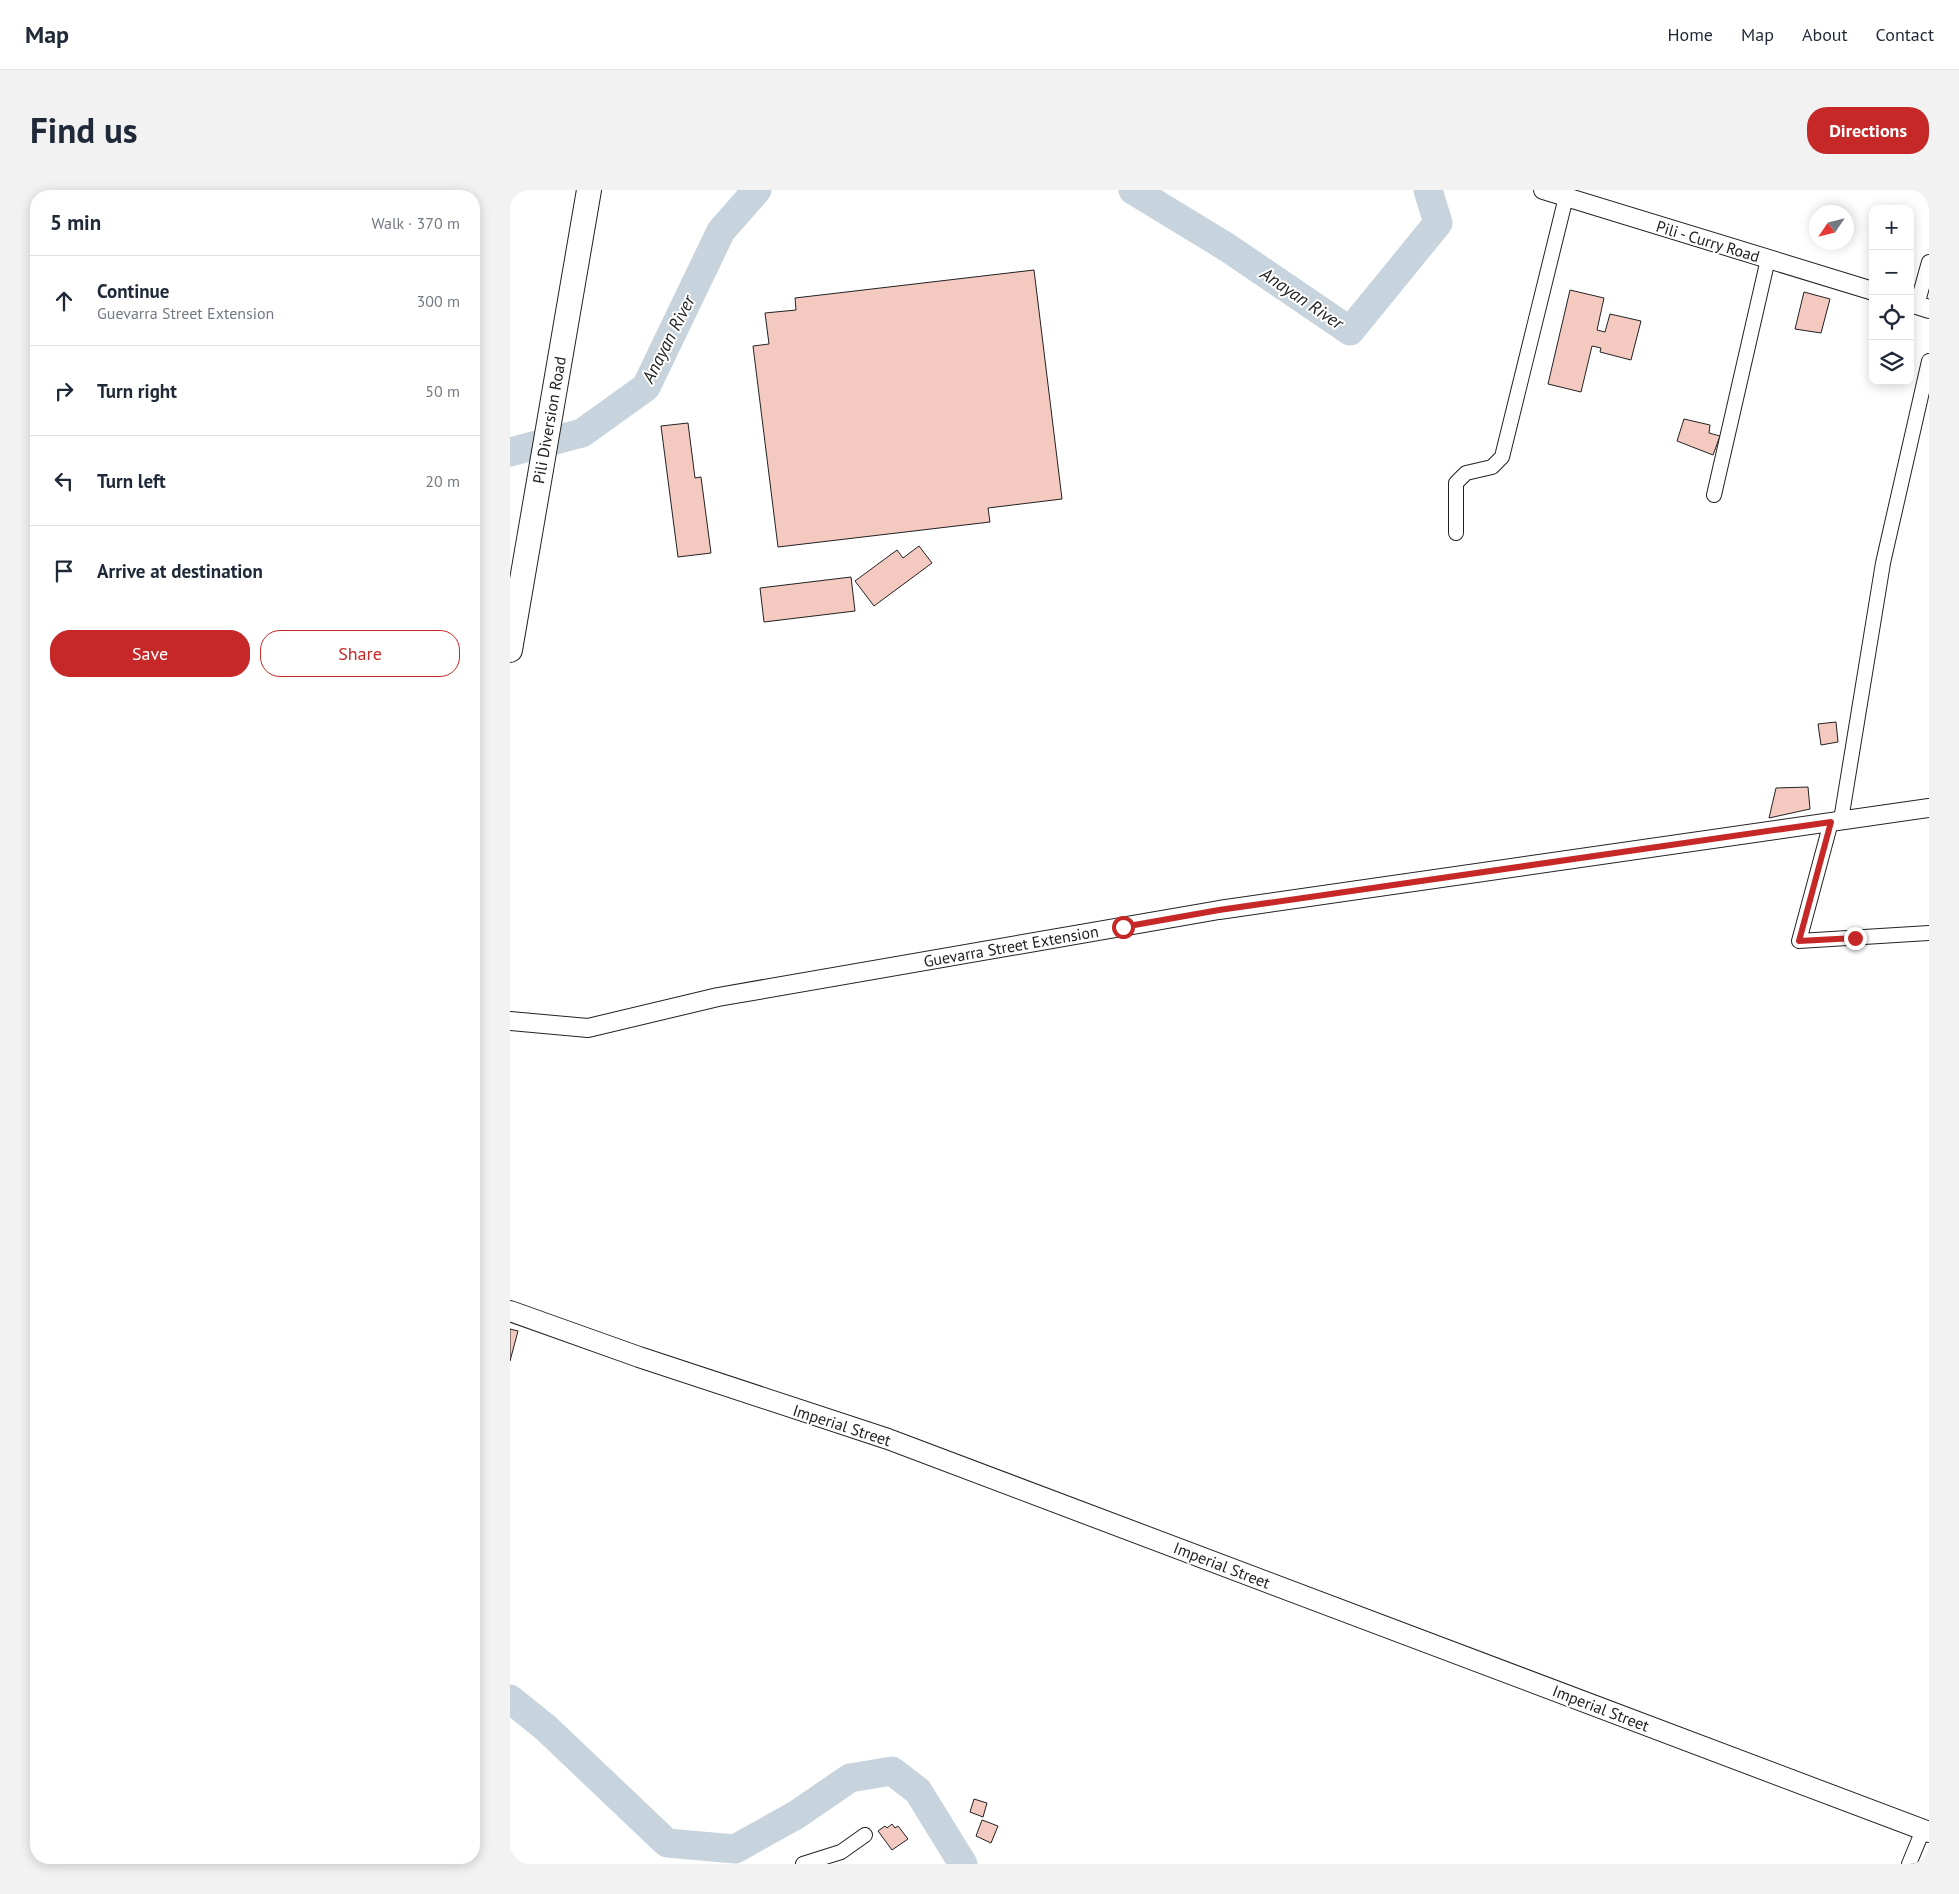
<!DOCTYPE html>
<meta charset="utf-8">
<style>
:root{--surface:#fff;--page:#f2f2f3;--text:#1f2937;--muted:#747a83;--line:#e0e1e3;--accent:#c62828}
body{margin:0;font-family:"PT Sans",sans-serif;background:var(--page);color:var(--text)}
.controls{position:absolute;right:15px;top:15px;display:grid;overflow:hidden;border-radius:10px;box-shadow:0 2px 12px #0003}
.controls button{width:45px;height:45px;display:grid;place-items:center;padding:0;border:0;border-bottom:1px solid var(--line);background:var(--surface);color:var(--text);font:25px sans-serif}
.compass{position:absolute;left:1299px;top:15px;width:45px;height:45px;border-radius:50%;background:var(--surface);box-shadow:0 2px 12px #0003;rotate:235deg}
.stop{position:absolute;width:15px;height:15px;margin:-11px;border:4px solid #c62828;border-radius:50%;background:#fff}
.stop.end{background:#c62828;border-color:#fff;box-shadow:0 1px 5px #0008}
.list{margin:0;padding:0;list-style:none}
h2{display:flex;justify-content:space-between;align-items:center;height:65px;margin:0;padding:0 20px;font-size:21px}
h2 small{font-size:16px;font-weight:400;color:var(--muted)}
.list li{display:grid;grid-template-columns:32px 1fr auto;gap:15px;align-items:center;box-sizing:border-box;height:90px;padding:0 20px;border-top:1px solid var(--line)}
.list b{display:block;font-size:19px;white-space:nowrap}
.list p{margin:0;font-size:16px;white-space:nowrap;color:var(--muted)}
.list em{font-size:16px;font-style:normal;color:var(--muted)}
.actions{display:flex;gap:10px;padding:15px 20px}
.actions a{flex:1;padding:11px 0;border:1px solid var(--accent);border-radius:20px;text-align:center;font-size:18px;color:var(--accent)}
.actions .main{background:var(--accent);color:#fff}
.icon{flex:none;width:28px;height:28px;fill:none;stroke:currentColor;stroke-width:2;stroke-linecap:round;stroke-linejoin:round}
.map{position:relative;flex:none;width:1419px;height:1674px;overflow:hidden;border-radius:20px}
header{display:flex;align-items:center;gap:30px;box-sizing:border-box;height:70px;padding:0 25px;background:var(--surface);border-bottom:1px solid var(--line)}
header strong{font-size:24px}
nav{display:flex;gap:28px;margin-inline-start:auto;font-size:18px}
.intro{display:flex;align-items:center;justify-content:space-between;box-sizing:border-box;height:120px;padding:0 30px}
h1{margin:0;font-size:35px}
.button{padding:12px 22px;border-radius:20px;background:var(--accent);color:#fff;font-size:18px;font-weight:700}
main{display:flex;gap:30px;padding:0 30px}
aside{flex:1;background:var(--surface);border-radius:20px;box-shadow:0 2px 12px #0003}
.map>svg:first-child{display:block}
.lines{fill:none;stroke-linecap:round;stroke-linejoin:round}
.river{stroke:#c7d3dd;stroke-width:29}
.building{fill:#f3c9c0;stroke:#222}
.minor-casing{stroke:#222;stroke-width:16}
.tertiary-casing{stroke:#222;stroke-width:20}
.secondary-casing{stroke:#222;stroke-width:22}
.trunk-casing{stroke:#222;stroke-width:26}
.minor{stroke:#fff;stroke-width:14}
.tertiary{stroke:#fff;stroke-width:18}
.secondary{stroke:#fff;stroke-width:20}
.trunk{stroke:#fff;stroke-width:24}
.route{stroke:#c62828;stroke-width:6}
.labels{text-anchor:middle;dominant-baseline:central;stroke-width:4;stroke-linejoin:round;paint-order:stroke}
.street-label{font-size:16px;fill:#222;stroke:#fff}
.water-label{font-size:18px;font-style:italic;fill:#222;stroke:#fff}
</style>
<header>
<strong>Map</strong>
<nav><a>Home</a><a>Map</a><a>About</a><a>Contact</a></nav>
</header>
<div class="intro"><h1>Find us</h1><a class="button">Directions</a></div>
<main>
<aside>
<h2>5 min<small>Walk · 370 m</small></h2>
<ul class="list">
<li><svg class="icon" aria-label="ahead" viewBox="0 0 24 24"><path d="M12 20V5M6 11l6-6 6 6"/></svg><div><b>Continue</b><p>Guevarra Street Extension</p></div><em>300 m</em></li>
<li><svg class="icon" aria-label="right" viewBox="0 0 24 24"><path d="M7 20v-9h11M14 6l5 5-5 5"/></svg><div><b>Turn right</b></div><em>50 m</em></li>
<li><svg class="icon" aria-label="left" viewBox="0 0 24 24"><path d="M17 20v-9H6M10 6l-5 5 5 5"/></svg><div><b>Turn left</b></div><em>20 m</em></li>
<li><svg class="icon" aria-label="arrive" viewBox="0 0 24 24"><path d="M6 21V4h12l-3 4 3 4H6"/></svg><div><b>Arrive at destination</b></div></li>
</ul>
<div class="actions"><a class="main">Save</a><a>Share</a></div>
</aside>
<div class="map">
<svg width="1419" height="1674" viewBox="0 0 1419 1674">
<rect width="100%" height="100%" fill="#fff"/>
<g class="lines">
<path class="river" d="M623,0l95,58 122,83 88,-108 -10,-33
M0,262l72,-19 64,-46 75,-156 36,-41
M0,1509l36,29 121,115 68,6 61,-34 54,-37 42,-7 26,20 45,73"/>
</g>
<path class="building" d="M524,80l28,229 -74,9 2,14 -212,25 -25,-201 16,-2 -4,-31 31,-3 -1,-12z
M1060,100l34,8 -7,32 8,2 5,-18 31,7 -10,39 -31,-8 1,-4 -9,-2 -11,46 -33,-8z
M1294,102l26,7 -9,34 -26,-4z
M1174,229l26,6 -1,8 11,3 -7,19 -36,-14z
M178,233l7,55 6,-1 10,76 -33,4 -17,-131z
M409,356l13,17 -58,43 -19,-25 42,-31 6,8z
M341,387l4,34 -91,11 -4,-34z
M1326,532l2,20 -17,3 -3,-21z
M1298,597l2,22 -41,9 7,-30z
M0,1139l8,2 -8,30z
M464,1609l13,4 -4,14 -13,-5z
M472,1630l16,6 -7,17 -15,-7z
M382,1634l3,4 3,-2 10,13 -16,11 -14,-19 7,-5 2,2z"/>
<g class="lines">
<g class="minor-casing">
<path id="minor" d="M1407,115l12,-43
M1204,305l54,-236
M946,343v-50l10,-10 26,-6 10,-10 64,-260
M1331,630l42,-257 46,-202
M1321,632l-32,119 130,-8
M293,1674l38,-12 24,-17
M1399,1674l14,-34"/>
</g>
<g class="tertiary-casing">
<path id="tertiary" d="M1033,0l330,101
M1400,113l19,6
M0,831l78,7 130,-31 501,-87 710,-102"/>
</g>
<g class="secondary-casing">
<path id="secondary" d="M0,1121l129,46 249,82 1041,393"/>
</g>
<g class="trunk-casing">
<path id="trunk" d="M0,460l79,-460"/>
</g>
<use href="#minor" class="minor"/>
<use href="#tertiary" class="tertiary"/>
<use href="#secondary" class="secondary"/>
<use href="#trunk" class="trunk"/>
</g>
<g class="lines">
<path class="route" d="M613,737l96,-17 612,-88 -32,119 56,-3"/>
</g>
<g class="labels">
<g class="street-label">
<text transform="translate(1198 51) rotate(17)">Pili - Curry Road</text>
<text transform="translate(39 230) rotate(-80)">Pili Diversion Road</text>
<text transform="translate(501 756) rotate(-10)">Guevarra Street Extension</text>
<text transform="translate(332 1235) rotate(18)">Imperial Street</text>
<text transform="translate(712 1375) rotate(21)">Imperial Street</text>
<text transform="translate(1091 1518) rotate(21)">Imperial Street</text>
</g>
<g class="water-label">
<text transform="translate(792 108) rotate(34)">Anayan River</text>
<text transform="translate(158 149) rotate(-63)">Anayan River</text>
</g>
</g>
</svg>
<div class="controls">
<button>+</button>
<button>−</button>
<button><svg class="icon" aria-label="locate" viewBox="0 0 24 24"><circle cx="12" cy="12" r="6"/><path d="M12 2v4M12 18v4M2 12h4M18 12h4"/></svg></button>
<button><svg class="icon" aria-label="layers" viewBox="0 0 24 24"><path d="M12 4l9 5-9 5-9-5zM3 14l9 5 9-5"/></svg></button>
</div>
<svg class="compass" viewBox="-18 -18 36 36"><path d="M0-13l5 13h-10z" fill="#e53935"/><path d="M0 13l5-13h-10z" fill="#747a83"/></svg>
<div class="stop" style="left:613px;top:737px"></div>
<div class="stop end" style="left:1345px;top:748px"></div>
</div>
</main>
